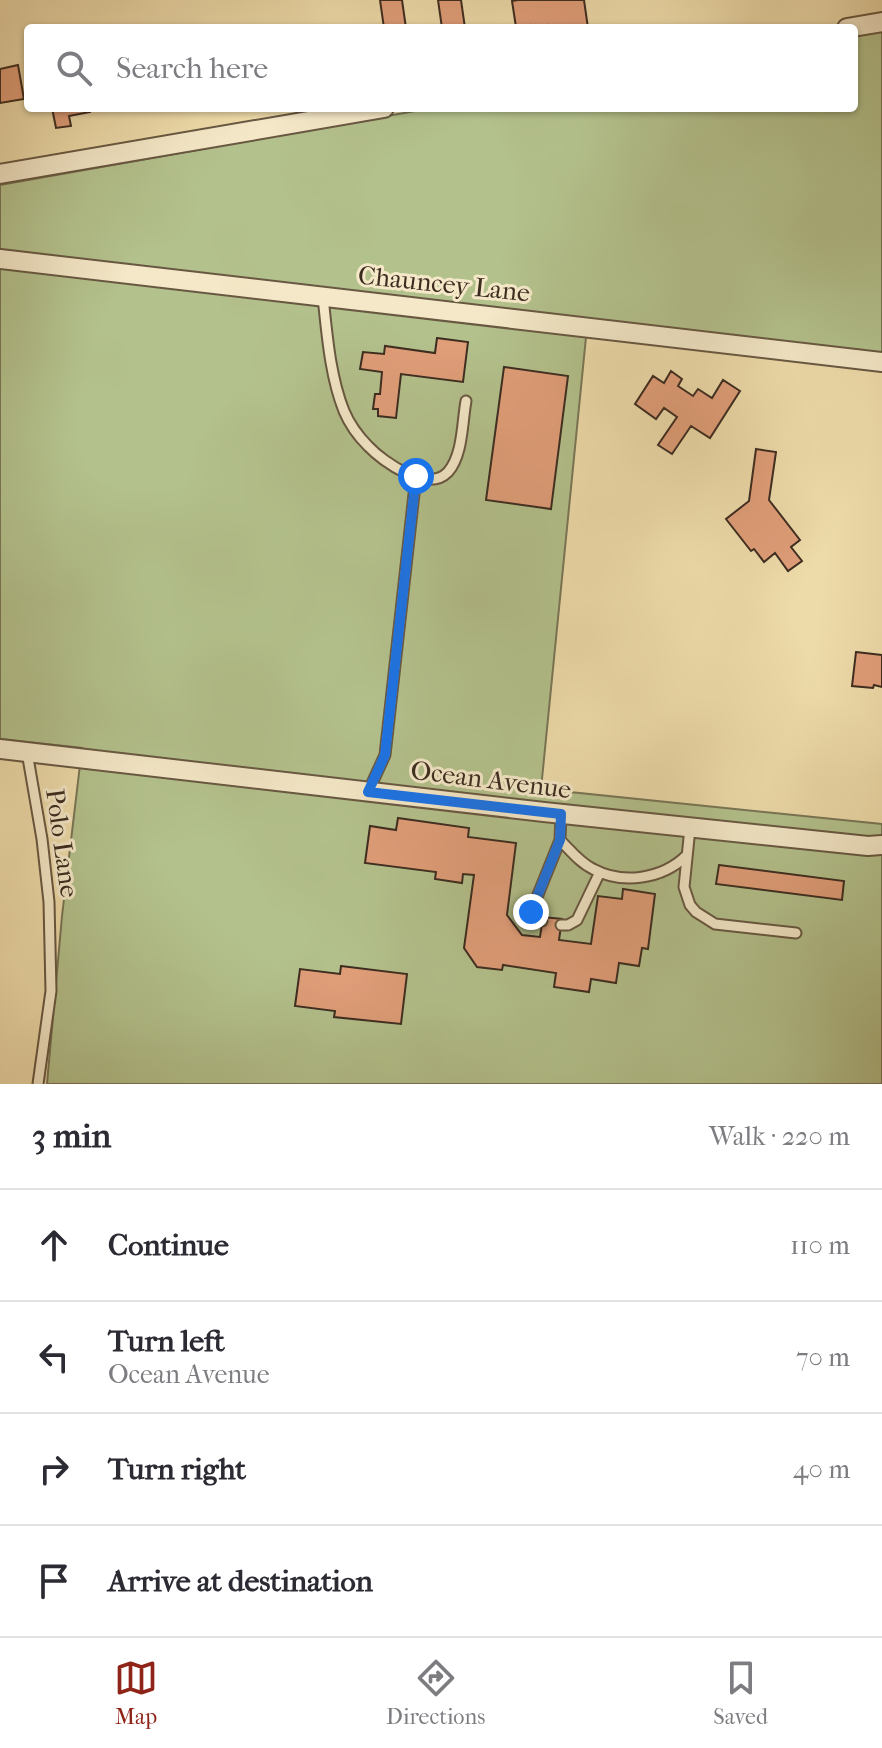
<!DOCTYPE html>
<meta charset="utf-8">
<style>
:root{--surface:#fff;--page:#f2f2f3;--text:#2b2b33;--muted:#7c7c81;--line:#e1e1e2;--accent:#8f2418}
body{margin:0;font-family:"IM FELL French Canon",serif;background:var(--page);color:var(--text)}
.stop{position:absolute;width:24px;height:24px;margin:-18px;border:6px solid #1a73e8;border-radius:50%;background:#fff}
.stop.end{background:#1a73e8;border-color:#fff;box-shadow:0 2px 8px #0008}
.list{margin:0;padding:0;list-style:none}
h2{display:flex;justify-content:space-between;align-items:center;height:104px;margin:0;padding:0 32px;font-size:34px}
h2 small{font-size:26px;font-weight:400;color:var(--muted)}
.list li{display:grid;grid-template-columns:52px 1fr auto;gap:24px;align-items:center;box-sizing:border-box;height:112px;padding:0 32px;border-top:2px solid var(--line)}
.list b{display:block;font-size:30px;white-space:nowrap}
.list p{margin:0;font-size:26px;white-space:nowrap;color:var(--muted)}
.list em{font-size:26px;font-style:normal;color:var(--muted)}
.icon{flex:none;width:44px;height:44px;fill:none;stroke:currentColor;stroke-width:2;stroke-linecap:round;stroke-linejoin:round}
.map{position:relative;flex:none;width:882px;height:1084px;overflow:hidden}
.search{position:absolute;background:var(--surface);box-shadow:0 2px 6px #0004;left:24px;right:24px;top:24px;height:88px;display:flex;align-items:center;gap:20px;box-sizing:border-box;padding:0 28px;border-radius:8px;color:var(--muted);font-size:30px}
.sheet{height:552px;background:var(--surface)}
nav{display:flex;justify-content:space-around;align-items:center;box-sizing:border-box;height:112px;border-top:2px solid var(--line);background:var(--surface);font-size:22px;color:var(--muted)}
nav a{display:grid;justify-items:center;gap:4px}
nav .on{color:var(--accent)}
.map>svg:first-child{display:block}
.green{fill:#b3c18c;stroke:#787656;stroke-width:2}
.building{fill:#e09e79;stroke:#3c2c20;stroke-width:2}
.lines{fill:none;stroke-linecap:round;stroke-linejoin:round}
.service-casing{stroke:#685842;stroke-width:13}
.minor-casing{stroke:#685842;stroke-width:22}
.service{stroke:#f4e8c8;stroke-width:9}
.minor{stroke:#f4e8c8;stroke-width:18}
.route{stroke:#1a73e8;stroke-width:10}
.labels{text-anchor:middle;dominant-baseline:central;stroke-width:6;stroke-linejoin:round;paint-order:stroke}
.street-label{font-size:26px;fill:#3c2c20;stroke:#f4e8c8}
</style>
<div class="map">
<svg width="882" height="1084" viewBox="0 0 882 1084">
<rect width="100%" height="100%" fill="#eedbaa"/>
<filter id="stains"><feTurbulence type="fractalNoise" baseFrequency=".0025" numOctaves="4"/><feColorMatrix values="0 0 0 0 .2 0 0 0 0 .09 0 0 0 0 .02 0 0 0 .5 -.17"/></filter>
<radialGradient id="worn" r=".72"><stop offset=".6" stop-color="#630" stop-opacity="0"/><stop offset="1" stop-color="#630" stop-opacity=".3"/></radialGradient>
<path class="green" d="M882,28v330l-295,-31 -46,462 341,35v260h-835l15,-168 20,-168 -82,-9v-554l432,-77h422v-75z"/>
<path class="building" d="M380,0h22l4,28h-22z
M438,0h23l4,28h-23z
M518,0h66l4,28h-39l-1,-3 -18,3v-3l-14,2 -4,-26z
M18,65l6,34 -24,4v-34z
M52,108h37l1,4 -21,4 2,10 -15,2z
M437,338l31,4 -5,40 -62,-8 -5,44 -18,-2v-7h-5l2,-15h5l2,-22 -22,-3 3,-17 21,2 1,-8 50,7z
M504,367l64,9 -17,133 -65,-9z
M671,371l11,8 -4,7 15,10 5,-7 14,9 11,-18 17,11 -30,47 -19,-12 -19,28 -14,-9 19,-28 -13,-9 -8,11 -21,-15 18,-28 11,7z
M756,449l20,3 -7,48 31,40 -9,7 11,14 -14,10 -13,-18 -11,9 -10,-13 -3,2 -25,-32 23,-18z
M856,652l26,3v32l-8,-2 -1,3 -21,-2z
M398,818l71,10 -1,9 48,6 -9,72 15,20 18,2 3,-20 19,2 -3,21 32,4 7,-48 24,3 1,-10 32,5 -7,55 -6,-1 -3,18 -20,-3 -3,20 -25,-4 -2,13 -35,-5 2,-14 -53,-8 -1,5 -25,-3 -13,-19 10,-73 -11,-1 -1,9 -27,-4 1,-7 -71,-9 5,-37 26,4z
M719,865l125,16 -2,19 -126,-16z
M341,966l66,8 -6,50 -67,-7 1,-6 -40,-5 5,-37 40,5z"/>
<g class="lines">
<g class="service-casing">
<path id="service" d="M323,297c4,37 7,79 21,114 5,12 15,26 24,35 16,17 60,47 80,26 15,-17 14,-49 18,-71
M27,752l15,87 7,63 2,89 -13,93
M368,792l17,-37 31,-279
M690,828l-6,59 6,18 6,7 19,12 81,9
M560,840c10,10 20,23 33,29 30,16 69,10 93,-13
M542,921l-5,-1 -6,-8 29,-72 1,-26
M561,925h7l9,-5 23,-48"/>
</g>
<g class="minor-casing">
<path id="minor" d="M847,28l35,-6
M0,174l384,-66
M0,259l882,103
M0,749l544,63 324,34 14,-1"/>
</g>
<use href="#service" class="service"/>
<use href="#minor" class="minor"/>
</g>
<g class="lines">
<path class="route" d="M416,476l-31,279 -17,37 193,22 -1,26 -29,72"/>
</g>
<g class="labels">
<g class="street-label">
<text transform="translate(444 284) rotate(6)">Chauncey Lane</text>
<text transform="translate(491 780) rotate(7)">Ocean Avenue</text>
<text transform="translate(62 843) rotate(82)">Polo Lane</text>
</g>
</g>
<rect width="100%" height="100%" filter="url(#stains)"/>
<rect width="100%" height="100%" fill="url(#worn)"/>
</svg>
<div class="stop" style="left:416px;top:476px"></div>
<div class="stop end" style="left:531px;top:912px"></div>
<div class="search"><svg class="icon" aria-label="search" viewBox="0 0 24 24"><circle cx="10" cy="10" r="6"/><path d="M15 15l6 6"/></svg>Search here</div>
</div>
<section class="sheet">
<h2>3 min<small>Walk · 220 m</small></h2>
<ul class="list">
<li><svg class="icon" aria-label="ahead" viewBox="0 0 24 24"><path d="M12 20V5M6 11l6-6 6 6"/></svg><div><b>Continue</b></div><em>110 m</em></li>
<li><svg class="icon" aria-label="left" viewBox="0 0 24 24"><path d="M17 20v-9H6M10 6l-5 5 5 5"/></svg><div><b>Turn left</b><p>Ocean Avenue</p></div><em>70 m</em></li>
<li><svg class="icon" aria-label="right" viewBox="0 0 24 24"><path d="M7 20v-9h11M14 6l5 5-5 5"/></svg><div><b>Turn right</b></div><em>40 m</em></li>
<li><svg class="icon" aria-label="arrive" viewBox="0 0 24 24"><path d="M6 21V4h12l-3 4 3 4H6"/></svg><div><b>Arrive at destination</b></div></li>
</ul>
</section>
<nav>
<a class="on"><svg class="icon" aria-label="map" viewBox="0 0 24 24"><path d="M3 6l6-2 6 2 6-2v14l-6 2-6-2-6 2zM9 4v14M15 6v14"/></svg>Map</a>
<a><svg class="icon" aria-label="directions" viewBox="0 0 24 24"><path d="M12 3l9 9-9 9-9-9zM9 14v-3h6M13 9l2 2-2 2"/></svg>Directions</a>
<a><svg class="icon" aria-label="saved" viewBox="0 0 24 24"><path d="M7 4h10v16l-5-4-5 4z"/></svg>Saved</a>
</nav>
